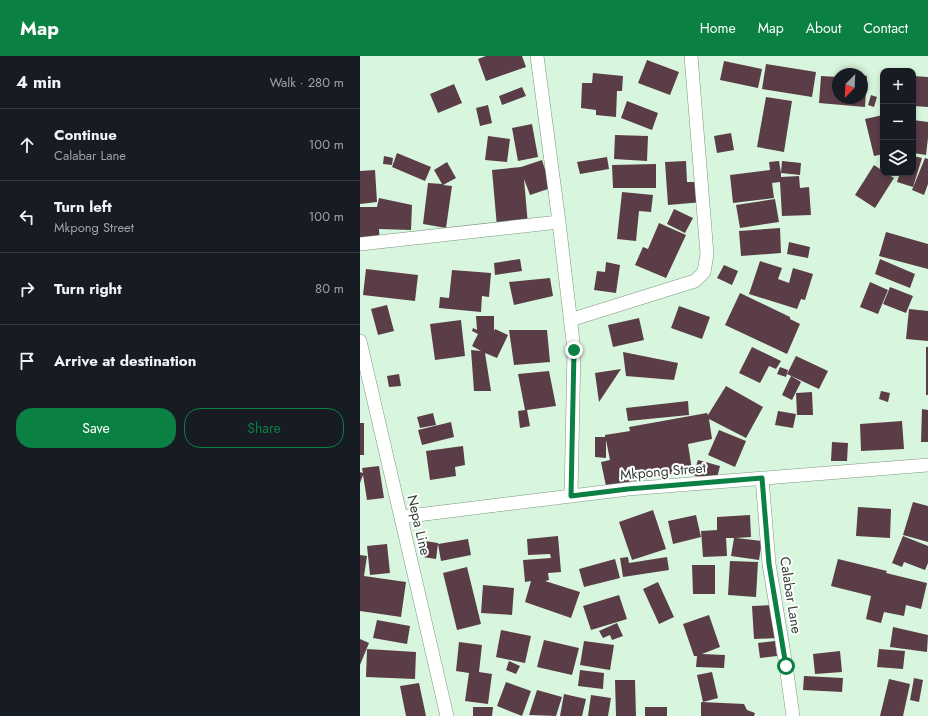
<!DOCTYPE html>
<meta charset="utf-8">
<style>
:root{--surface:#171b24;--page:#242831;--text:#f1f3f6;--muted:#9ea1a6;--line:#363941;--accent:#0b8043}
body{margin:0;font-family:Jost,sans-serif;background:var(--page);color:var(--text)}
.controls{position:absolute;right:12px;top:12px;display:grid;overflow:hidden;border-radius:8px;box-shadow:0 2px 6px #0003}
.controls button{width:36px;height:36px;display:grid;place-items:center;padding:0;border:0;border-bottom:1px solid var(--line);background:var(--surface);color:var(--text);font:20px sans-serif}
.compass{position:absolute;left:472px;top:12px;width:36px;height:36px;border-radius:50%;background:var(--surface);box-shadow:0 2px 6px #0003;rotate:204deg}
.stop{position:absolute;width:12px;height:12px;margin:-9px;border:3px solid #0b8043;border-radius:50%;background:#fff}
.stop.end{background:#0b8043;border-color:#fff;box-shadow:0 1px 4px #0008}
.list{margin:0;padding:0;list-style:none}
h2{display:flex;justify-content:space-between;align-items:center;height:52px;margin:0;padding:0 16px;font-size:17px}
h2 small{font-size:13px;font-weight:400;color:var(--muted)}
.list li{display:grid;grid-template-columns:26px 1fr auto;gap:12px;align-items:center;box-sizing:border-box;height:72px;padding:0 16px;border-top:1px solid var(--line)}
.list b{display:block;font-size:15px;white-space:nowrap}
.list p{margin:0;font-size:13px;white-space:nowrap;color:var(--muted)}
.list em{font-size:13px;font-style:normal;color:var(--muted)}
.actions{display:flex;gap:8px;padding:12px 16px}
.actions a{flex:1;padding:9px 0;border:1px solid var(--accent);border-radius:16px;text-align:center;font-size:14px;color:var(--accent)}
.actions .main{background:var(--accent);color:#fff}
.icon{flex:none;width:22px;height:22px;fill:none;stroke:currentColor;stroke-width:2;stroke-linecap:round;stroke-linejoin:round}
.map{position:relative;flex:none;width:568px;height:660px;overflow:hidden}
header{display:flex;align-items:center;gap:24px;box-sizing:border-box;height:56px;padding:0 20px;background:var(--accent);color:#fff}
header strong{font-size:19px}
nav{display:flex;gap:22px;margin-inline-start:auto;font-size:14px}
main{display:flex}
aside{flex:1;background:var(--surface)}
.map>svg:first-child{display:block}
.building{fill:#5b3d47}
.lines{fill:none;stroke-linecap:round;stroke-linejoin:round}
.minor-casing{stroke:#7c9781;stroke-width:14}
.minor{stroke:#fff;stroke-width:13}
.route{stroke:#0b8043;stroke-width:5}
.labels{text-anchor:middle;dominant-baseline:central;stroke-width:4;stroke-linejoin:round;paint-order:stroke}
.street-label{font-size:14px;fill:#323d34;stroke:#fff}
</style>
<header>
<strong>Map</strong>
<nav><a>Home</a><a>Map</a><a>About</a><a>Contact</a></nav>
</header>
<main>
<aside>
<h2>4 min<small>Walk · 280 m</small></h2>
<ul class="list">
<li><svg class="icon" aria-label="ahead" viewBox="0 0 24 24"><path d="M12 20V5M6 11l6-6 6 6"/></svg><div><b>Continue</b><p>Calabar Lane</p></div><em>100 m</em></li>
<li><svg class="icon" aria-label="left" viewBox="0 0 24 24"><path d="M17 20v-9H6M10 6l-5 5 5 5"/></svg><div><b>Turn left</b><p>Mkpong Street</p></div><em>100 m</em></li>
<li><svg class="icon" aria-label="right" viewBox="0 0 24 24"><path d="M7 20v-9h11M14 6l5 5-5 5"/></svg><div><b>Turn right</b></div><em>80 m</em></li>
<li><svg class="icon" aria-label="arrive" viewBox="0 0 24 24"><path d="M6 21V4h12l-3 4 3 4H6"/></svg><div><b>Arrive at destination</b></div></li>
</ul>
<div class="actions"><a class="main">Save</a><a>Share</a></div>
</aside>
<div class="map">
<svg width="568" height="660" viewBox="0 0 568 660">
<rect width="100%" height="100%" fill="#d8f6dd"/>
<path class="building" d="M126,0h36l4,11 -40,14 -8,-22z
M287,4l32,12 -9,23 -32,-12z
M364,5l38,8 -4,19 -38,-8z
M406,8l50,8 -4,25 -50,-8z
M233,17l30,3 -1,15h-5l-1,26 -20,-2v-5l-15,-2 1,-25h10z
M502,19l5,1 -2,31 -46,-4 2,-27 17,1v21h24z
M553,20l15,1v30l-15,-1z
M94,28l8,19 -24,10 -8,-19z
M162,31l4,9 -24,9 -3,-9z
M511,39l6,2 -3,10 -6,-2z
M406,41l26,4 -8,51 -27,-5z
M267,45l31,12 -6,17 -31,-12z
M128,49l4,18 -12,3 -4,-18z
M523,59v39l-9,2 -9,-37z
M553,64l15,2v16l-2,17 -13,-2z
M172,68l6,33 -20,4 -6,-33z
M371,77l3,17 -17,3 -3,-17z
M255,79l33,1 -1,25 -33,-2z
M128,80l22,3 -3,23 -22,-2z
M37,97l34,14 -6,14 -33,-14z
M24,100l9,2 -1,7 -9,-1z
M553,100l9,2 -9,29 -16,-5 3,-9h13z
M247,101l2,12 -29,5 -3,-12z
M565,102l3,1v25l-4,11 -12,-5z
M182,104l9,28 -21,7 -6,-16 4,46 -31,2 -5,-57 29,-3z
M326,105l1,21h14l2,20 -35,3 -3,-43z
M419,105l2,12 1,-12 19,2 -1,12 -19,-2v4l18,-1 1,12 9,-1 2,28 -29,1 -2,-34 -8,1 2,15 -41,5 -3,-28 40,-5 -1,-8z
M87,106l9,16 -13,7 9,1 -6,42 -23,-4 5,-41 14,1 -8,-14z
M296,108v24h-43l-1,-23z
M514,109l9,6v2h3l8,5 -19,30 -20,-13z
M15,114l2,32 -17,2v-33z
M262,136l31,3 -2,17 -12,-1 -3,30 -19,-2z
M19,142l33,7 -1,25 -32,-1 1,18h-20v-40h17z
M415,143l4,23 -39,6 -4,-23z
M314,153l19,9 -8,15 -18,-9z
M299,167l27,12 -20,43 -31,-13 8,-18 5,2z
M420,172l1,25 -40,3 -2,-25z
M526,176l42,12v25l-49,-13z
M429,186l21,5 -2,11 -21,-4z
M160,203l2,12 -27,4 -1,-12z
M520,203l35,15 -5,14 -35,-14z
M400,205l22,7 -4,11 11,4 4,-15 20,6 -8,26 -4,-1 -4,10 -48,-15z
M246,206l14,3 -4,28 -22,-3 3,-19 8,1z
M364,209l14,6 -6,14 -15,-7z
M6,213l52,6 -3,26 -52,-6z
M92,214l39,3 -2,24 -7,-1 -1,16 -42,-4 1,-11 9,1z
M190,222l3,18 -39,9 -5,-23z
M510,226l18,8 -10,24 -18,-7z
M530,231l23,9 -7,17 -23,-9z
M380,237l50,24v2l10,5 -13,30 -62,-29z
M27,249l7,26 -16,4 -7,-26z
M319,250l31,11 -8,22 -31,-11z
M549,253l19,2v30l-22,-2z
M116,260h18v15l1,-2 13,6 -11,23 -12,-5 6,38h-17l-3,-41 10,1 -9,-5 6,-12 -6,-3 1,-3 4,2z
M279,262l5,22 -31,7 -5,-22z
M101,264l4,36 -30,4 -5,-36z
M149,274h38l3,32 -36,3z
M392,291l29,14 -5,8 -7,-3 -9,17 -21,-10z
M566,291h2v48h-2z
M263,296l55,11 -4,17 -48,-4z
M436,300l32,15 -9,18 -32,-15z
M420,311l8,3 -2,7 -9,-3z
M261,313l-22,33 -4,-29z
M189,315l7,35 -29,4 3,16 -10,2 -2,-17 7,-1 -7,-36z
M39,318l2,12 -12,1 -2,-11z
M431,320l10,6 -9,18 -10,-5z
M366,330l37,21 -17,31 -37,-19 3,20 -24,5 4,26 -86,16 -5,-24 9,-2 -4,-20v18l-11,-1v-20h10v-2l25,-4 -1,-4 78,-14 1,2z
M521,335l9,2 -2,9 -9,-3z
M452,336l1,23h-16l-1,-22z
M328,345l1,14 -61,6 -2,-13z
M562,353l6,1v32h-7z
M418,355l18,3 -3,14 -18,-3z
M73,357l3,12 -16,3 -3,-11z
M542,365l2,28 -43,2 -1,-27z
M91,366l3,15 -32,8 -4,-15z
M0,367h4v32h-4z
M359,374l27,11 -11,26 -27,-12z
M472,386l16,1 -1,18h-16z
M103,390l2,19 -10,2 1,9 -26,4 -4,-29z
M338,404l22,6 -4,16 -23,-7z
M19,410l5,32 -17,2 -4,-25 -3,8v-11l3,1 -1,-5z
M553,446l15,4v36l-25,-7z
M498,451l33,2 -1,29 -34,-2z
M293,454l13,39 -34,11 -13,-38z
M336,459l5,22 -28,7 -5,-23z
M390,459l1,22 -15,1 26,3 -3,19 -28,-4 3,-18h-8l1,18 -24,1 -2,-26 16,-1v-13z
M198,480l3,36 -13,1 1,7 -4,1 35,11 -9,26 -46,-16 6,-21 -6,1 -2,-22 28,-2 -1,-4 -22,1 -1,-16z
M543,480l25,10v17l-3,7 -21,-8 -2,5 -10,-4z
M108,483l3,16 -30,6 -3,-17 -2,15 -13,-2 2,-16 13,2v1z
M27,488l3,29 -20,2 -3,-29z
M0,499l7,1 -3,20 42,6 -5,35 -41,-6z
M268,501l1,6 38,-6 2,13 -46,7 -3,-19z
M255,503l5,19 -36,9 -5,-18z
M478,503l49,12 -1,2 41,10 -6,26 -15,-4 -2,11 -20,-4 -3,11 -15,-4 5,-23 -40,-10z
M370,505l28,1 -2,35 -28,-2z
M332,509h23v29h-22z
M107,511l14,57 -24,6 -14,-57z
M298,526l16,35 -15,7 -16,-35z
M123,529l31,3 -2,27 -31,-2z
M259,539l8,24 -36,11 -8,-24z
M416,549l2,33 -24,1 -2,-33z
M349,559l11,32 -18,7 23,1 -1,13 -28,-1 1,-11h-3l-11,-32z
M17,564l33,6 -3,18 -34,-6z
M257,567l6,13 -11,4 -2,-5 -7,3 -4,-7z
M533,571l35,8 -1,17 -37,-5z
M141,574l30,6 -6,27 -29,-6z
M0,583l9,4 -9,22z
M184,584l35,8 -7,27 -35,-8z
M224,585l30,4 -4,25 -30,-5z
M415,585l2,15 -17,2 -2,-15z
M99,586l23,3 -3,27 13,2 -4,30 -23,-3 4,-28 -13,-2z
M7,593l49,3 -1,27 -49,-2z
M519,593l26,2 -2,18 -26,-2z
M480,595l2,21 -27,2 -2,-20z
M149,605l11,5 -4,8 -10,-4z
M220,614l24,3 -1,16 -25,-3z
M352,616l6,26 -15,4 -6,-27z
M444,620l39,2 -1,14 -39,-2z
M554,622l9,2 -4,22 -9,-2z
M529,623l21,5 -7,32h-23z
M255,624h20l1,36h-20z
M146,626l25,9 -9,25 -25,-10z
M59,627l7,33h-20l-6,-30z
M177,634l25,7 -6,19 -27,-1z
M204,638l22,5 -4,17h-22z
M231,639l20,3 -3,18h-20z
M341,646l43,2 3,6 8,3 -1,3h-53z
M113,651h20l-1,9h-19z
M285,651h22v9h-22z"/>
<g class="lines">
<g class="minor-casing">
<path id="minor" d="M177,0l22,166 15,128 -3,146
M0,188l199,-22
M210,264l125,-39 9,-9 3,-18 -16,-198
M0,285l87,375
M402,422l7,86 17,102 7,50
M41,461l227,-28 300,-24"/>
</g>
<use href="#minor" class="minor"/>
</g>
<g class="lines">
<path class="route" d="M214,294l-3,146 57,-7 134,-11 7,86 17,102"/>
</g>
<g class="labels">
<g class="street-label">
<text transform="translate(303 415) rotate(-5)">Mkpong Street</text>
<text transform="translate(59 469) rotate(77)">Nepa Line</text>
<text transform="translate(431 539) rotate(81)">Calabar Lane</text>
</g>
</g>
</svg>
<div class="controls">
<button>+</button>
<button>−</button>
<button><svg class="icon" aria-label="layers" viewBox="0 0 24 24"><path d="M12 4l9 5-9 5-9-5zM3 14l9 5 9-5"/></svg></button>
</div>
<svg class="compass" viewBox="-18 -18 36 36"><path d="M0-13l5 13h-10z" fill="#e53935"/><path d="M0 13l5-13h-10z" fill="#9ea1a6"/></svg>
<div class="stop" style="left:426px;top:610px"></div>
<div class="stop end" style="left:214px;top:294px"></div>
</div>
</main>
